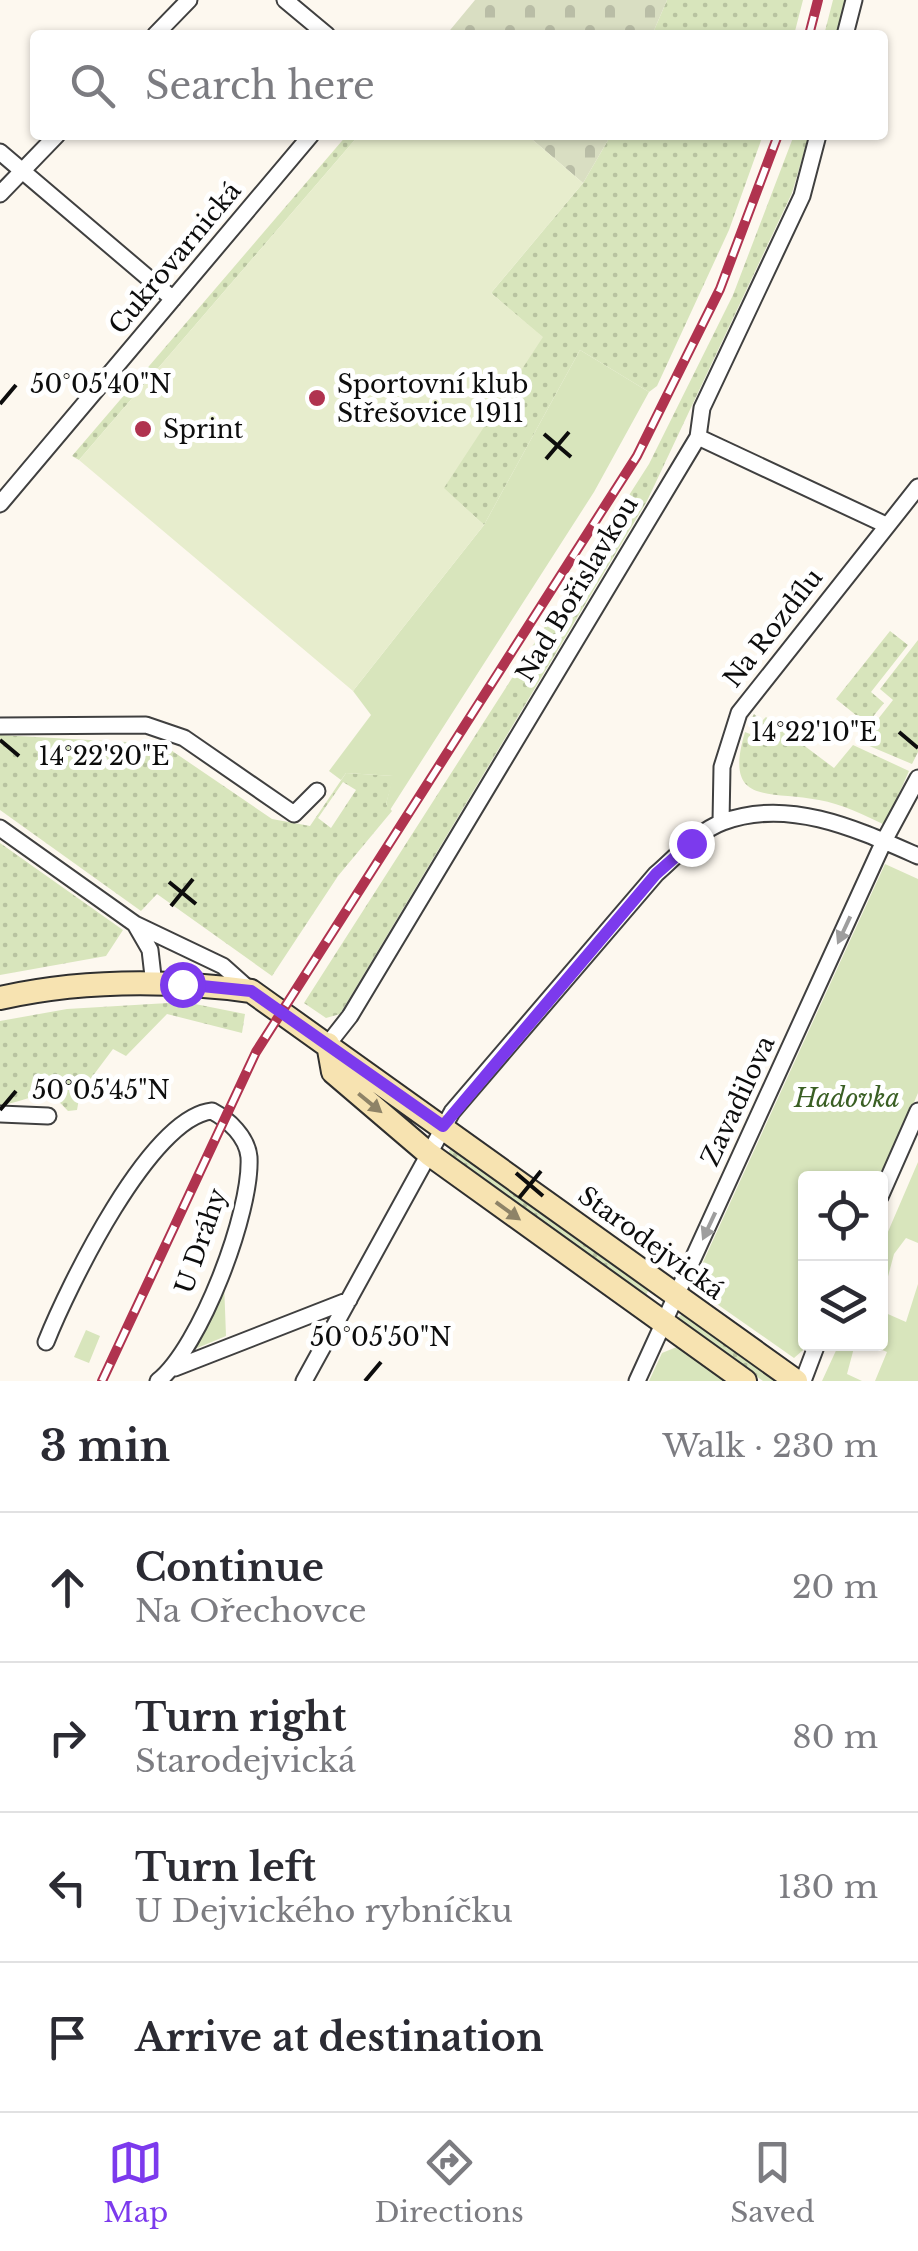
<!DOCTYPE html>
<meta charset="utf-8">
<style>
:root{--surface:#fff;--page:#f2f2f3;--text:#2b2b33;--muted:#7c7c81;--line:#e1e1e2;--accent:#7c3aed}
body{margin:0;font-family:"Libre Baskerville",serif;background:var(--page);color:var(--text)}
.controls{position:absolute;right:30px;bottom:30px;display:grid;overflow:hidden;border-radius:10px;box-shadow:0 2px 8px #0004}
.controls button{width:90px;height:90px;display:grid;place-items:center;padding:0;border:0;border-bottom:2px solid var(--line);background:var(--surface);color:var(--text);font:50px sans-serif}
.stop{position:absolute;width:30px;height:30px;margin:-22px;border:8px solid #7c3aed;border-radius:50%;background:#fff}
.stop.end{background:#7c3aed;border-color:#fff;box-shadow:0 2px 10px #0008}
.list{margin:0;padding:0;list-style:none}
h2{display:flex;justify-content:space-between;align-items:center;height:130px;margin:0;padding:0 40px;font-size:42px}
h2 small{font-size:32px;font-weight:400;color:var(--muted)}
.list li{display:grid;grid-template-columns:65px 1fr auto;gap:30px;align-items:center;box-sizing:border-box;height:150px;padding:0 40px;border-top:2px solid var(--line)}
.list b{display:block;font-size:38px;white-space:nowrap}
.list p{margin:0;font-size:32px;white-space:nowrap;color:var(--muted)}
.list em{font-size:32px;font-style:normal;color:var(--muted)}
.icon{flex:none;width:55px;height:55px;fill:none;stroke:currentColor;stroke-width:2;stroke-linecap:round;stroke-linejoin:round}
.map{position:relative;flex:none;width:918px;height:1381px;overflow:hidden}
.search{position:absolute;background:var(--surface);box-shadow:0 2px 8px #0004;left:30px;right:30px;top:30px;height:110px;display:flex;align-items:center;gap:25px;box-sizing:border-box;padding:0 35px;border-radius:10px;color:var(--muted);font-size:38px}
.sheet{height:730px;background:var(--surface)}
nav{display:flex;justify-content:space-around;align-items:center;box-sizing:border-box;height:140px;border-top:2px solid var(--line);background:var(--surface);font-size:28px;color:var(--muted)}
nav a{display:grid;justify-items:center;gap:5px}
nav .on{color:var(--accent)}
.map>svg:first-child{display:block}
.grass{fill:url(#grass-dots);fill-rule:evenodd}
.cemetery{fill:url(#cemetery-stones)}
.park{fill:#d8e5bc}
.pitch{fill:#e7edcd}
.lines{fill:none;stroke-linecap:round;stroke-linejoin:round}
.street-casing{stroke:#404040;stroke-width:19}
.secondary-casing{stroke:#2f2f2f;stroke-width:26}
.street{stroke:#fff;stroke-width:15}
.secondary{stroke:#f7e3b1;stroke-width:22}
.rail-casing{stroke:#b0334f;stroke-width:10}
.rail{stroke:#fff;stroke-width:6;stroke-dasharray:19;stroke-linecap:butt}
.oneway{fill:#9e9e9e}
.oneway2{fill:#8e8367}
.route{stroke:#7c3aed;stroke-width:12}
.ticks{fill:none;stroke:#0d0d0d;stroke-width:4}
.poi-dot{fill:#b0334f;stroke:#fff;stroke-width:4}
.labels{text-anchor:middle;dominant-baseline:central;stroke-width:10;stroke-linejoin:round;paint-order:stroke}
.street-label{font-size:25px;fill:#0d0d0d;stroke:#fff}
.poi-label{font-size:25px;fill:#0d0d0d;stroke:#fff;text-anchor:start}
.park-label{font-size:25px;font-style:italic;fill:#3a5f24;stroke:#fff}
.ticks-label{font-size:25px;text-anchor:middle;fill:#0d0d0d;stroke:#fff;stroke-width:10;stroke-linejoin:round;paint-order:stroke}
</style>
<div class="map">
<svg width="918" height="1381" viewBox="0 0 918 1381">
<defs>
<pattern id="grass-dots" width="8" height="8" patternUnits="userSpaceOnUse" patternTransform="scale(2.5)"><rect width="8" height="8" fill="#d8e5bc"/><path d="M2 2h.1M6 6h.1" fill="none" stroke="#b8c3a0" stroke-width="1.8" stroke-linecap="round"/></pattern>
<pattern id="cemetery-stones" width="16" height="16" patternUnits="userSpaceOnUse" patternTransform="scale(2.5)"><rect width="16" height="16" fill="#d9dec2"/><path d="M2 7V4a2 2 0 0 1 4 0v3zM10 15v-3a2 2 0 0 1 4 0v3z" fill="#b9bda6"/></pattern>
</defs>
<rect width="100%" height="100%" fill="#fdf8ef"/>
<path class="grass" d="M667,0h136l-9,35h-142z
M833,0h13l-9,35h-13z
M347,135h12l-280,325 -7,-4z
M611,135h152l-34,95 -72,156 -8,6 -69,-42 -96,175 -41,-37 99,-151 -51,-44 92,-110z
M794,135h15l-17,58 -145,308 -307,513 -14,4 -22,-15 345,-539 84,-169z
M890,631l18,14 -37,47 13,11 -17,21 -31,-25z
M918,640v112l-6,12 -52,-22 33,-42 -13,-11z
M754,714l8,7 4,-4 68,51 19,-23 56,26 -24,54c-21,-10 -43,-21 -66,-25 -51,-10 -96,6 -74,-68l5,2 4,-9 -4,-4z
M0,735l162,9 110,75 38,7 36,-53 48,3 -8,28 6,7 -54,65 -66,100 -115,-82 -16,17 -141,-101zM343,782l13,8 -25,38 -13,-10z
M0,843l123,87 -17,26 -106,19z
M185,1002l60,12 -3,19 -75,-19 -41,42 -13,-7 -33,44 -3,17 -9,1c-23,-28 -40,-9 -68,-6v-84l67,-12z
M452,1146l198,140 -5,12 -198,-143z
M684,1313l98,68h-19l-83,-59 -2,-5z"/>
<path class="cemetery" d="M475,0h192l-15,35h-206z
M527,135h84l-28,48z"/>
<path class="park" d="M580,350l69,42 -55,100 -204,318 -4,-6 7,-28 -47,-3 -5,7 -12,-9 42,-56 -18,-24 131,-166z
M885,864l33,15v214l-37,87 -75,-2v166h4l-16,14 -90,-63 -8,-7 2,-15z
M918,1162v81l-12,-5 -12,16 -8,30 -5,2v-38z
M224,1282l2,54 -36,15z
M918,1284v97h-43l12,-29 -18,-8h11l1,-33 25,11z
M86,1330l14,6 -11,27 -15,-6z
M839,1344h16l-8,30 15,7h-40z
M679,1346l52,35h-82l13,-28z"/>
<path class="pitch" d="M359,135h168l56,48 -92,110 52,44 -99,151 40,37 -131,166 -274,-231z"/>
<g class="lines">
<g class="street-casing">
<path id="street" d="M285,0l42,35
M155,35l34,-35
M845,35l9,-35
M0,152l173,147
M0,194l57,-59
M698,437l188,88
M0,504l311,-369
M0,726l146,-1 38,13 110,76 23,-23
M721,822l1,-55 17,-54 179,-226
M0,828l135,96 88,42 28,25
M135,924l15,26 4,35
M328,1044l22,-28 348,-579 4,-29 100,-212 16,-61
M0,1114l48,2
M880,1197l38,-86
M46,1342c22,-55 104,-225 166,-231 17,9 35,26 37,46 3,55 -49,191 -91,224
M175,1368l174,-68
M304,1381l148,-269 204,-238c20,-17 42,-43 67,-52 66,-25 136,8 195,34
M637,1381l247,-540 34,-63
M803,1381l14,-37"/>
</g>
<g class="secondary-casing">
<path id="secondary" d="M0,998c81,-18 169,-18 251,-7l545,390
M328,1044l5,28 96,82 316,227"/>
</g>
<use href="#street" class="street"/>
<use href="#secondary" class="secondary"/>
<g class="rail-casing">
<path id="rail" d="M809,35l9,-35
M102,1381l154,-329 381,-596 83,-167 58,-154"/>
</g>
<use href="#rail" class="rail"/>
</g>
<defs><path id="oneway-solid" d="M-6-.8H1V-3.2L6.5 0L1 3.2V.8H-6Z" transform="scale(2.5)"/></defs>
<g class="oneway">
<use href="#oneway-solid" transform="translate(844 930) rotate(115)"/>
<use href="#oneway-solid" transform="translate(709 1226) rotate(115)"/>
</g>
<g class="oneway2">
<use href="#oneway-solid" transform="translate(370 1103) rotate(39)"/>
<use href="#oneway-solid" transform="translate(508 1211) rotate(36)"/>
</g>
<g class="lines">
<path class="route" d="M182,984l69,7 192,135 213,-252 35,-31"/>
</g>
<path class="ticks" d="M0,404l16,-19M544,434l27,23M546,459l23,-27M899,732l19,16M0,740l19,16M169,882l27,22M171,906l22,-27M0,1110l16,-19M516,1173l27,23M519,1198l22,-27M365,1381l16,-19"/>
<g class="poi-dot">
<circle cx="317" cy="398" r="10"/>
<circle cx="143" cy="429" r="10"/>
</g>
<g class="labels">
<g class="street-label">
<text transform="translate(175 258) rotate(-50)">Cukrovarnická</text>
<text transform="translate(577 589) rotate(-59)">Nad Bořislavkou</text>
<text transform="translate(773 628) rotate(-52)">Na Rozdílu</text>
<text transform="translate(738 1101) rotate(-65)">Zavadilova</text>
<text transform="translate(201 1241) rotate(-71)">U Dráhy</text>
<text transform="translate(651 1243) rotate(36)">Starodejvická</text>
</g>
<g class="poi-label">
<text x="337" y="384">Sportovní klub<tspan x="337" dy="29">Střešovice 1911</tspan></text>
<text x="163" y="429">Sprint</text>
</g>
<g class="park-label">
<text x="847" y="1098">Hadovka</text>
</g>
</g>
<g class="ticks-label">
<text x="101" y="393">50°05'40"N</text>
<text x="814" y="741">14°22'10"E</text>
<text x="104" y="765">14°22'20"E</text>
<text x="101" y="1099">50°05'45"N</text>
<text x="381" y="1346">50°05'50"N</text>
</g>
</svg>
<div class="controls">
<button><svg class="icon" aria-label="locate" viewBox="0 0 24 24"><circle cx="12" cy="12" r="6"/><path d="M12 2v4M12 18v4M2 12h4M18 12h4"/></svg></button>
<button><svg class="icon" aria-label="layers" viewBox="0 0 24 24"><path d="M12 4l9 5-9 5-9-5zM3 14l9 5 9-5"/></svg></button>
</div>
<div class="stop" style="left:182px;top:984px"></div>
<div class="stop end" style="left:691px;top:843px"></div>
<div class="search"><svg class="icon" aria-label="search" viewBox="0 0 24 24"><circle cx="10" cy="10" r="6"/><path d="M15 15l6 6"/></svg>Search here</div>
</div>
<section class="sheet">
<h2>3 min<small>Walk · 230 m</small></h2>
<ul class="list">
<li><svg class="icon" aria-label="ahead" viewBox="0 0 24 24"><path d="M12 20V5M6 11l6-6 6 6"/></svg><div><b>Continue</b><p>Na Ořechovce</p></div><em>20 m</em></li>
<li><svg class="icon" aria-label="right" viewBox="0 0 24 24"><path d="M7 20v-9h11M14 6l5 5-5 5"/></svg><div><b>Turn right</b><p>Starodejvická</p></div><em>80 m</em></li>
<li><svg class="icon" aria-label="left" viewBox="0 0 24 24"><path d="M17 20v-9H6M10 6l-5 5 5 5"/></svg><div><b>Turn left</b><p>U Dejvického rybníčku</p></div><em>130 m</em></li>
<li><svg class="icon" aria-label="arrive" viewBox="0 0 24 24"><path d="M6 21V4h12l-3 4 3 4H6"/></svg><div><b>Arrive at destination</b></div></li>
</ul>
</section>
<nav>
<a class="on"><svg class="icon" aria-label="map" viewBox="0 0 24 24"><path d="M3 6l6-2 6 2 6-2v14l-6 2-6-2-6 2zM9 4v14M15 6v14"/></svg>Map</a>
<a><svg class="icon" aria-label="directions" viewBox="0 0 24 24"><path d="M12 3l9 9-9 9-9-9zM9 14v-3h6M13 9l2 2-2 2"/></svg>Directions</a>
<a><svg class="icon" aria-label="saved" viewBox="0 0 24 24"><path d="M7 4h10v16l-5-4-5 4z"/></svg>Saved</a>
</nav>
